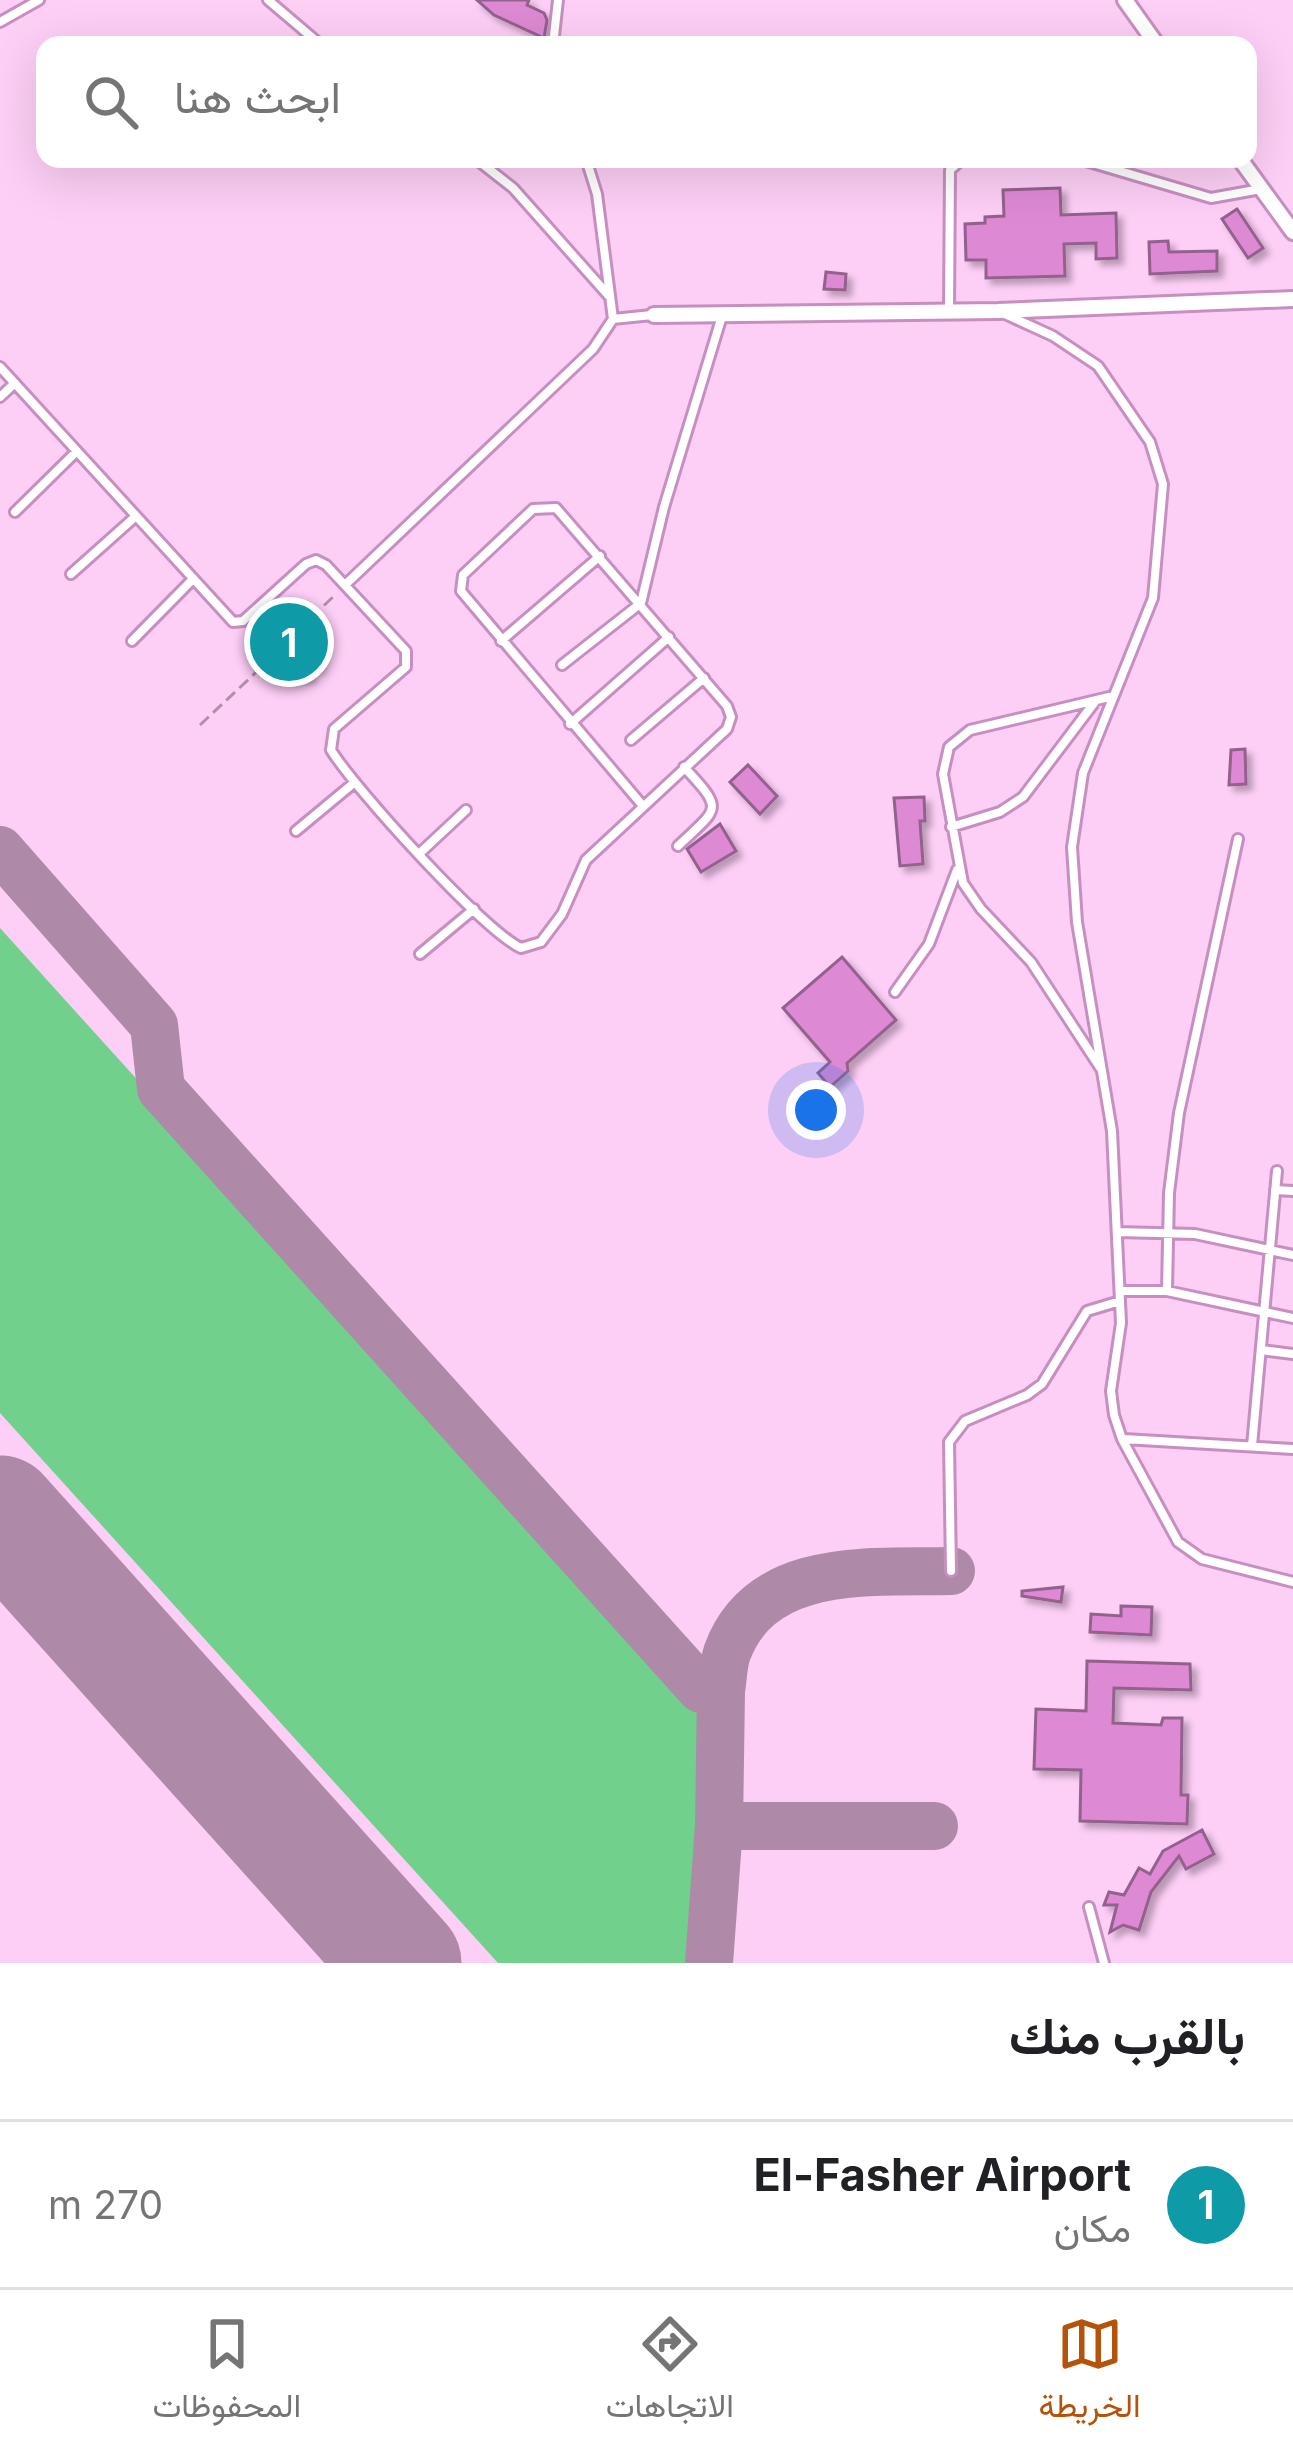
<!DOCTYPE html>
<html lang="ar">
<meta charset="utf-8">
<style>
:root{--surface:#fff;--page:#f2f2f2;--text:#202124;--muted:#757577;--line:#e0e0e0;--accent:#b45309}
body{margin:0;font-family:Inter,Vazirmatn,sans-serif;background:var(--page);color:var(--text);direction:rtl}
.you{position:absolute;left:816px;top:1110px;width:42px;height:42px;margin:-30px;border:9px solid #fff;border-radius:50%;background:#1a73e8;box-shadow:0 0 0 18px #1a73e833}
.badge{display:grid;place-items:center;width:78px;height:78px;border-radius:50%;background:var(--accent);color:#fff;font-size:39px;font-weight:700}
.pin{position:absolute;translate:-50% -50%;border:6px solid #fff;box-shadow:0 3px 12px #0006}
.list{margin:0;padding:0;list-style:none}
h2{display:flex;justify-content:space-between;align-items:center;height:156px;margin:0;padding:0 48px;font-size:51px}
h2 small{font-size:39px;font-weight:400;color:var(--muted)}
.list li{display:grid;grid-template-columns:78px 1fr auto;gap:36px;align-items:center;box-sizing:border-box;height:168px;padding:0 48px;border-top:3px solid var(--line)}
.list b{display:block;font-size:45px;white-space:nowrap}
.list p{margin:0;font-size:39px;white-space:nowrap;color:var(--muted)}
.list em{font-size:39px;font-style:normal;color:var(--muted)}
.icon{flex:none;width:66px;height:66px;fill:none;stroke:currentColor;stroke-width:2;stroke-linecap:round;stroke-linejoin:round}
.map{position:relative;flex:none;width:1293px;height:1963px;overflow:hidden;direction:ltr}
.search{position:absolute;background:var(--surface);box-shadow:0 12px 48px #0002;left:36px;right:36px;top:36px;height:132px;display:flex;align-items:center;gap:30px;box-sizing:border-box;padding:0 42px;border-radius:24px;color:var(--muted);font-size:45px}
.sheet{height:324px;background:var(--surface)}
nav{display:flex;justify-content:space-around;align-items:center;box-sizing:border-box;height:168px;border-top:3px solid var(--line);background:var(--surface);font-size:33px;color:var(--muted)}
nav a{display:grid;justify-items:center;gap:6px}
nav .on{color:var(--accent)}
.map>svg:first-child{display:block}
.green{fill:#71d08c}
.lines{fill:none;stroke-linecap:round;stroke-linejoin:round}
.taxiway{stroke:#ae89a8;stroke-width:48}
.runway{stroke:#ae89a8;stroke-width:117}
.building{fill:#dd89d3;stroke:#94608e;stroke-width:3;filter:url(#shadow)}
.lane-casing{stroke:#c78fbf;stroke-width:14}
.street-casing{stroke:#c78fbf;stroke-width:20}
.path{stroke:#b28dad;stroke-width:3;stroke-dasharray:12 6;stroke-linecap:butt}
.lane{stroke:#fff;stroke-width:8}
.street{stroke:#fff;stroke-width:14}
</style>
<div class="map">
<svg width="1293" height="1963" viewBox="0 0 1293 1963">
<defs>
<filter id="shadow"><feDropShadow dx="5.5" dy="5.5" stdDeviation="3" flood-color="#0004"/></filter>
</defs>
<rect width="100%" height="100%" fill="#fdcef6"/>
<path class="green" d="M0,928l634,701 67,86 -10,248h-193l-498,-550z"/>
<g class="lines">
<path class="taxiway" d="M0,850l154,175 7,64 540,600 20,2c2,-12 2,-26 6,-38 34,-93 145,-80 224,-82
M721,1691l-2,135h215
M709,1963l10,-137"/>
<path class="runway" d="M0,1514l403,449"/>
</g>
<path class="building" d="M477,0h52l-2,5 17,8 3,7 -3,18 -50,-23z
M1060,188l1,27 55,-2 1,45 -21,1v-16l-32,1 1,32 -79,2v-18h-20l-1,-36 20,-1v-6l19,-1 -1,-26z
M1237,209l26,39 -15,10 -26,-39z
M1168,241l1,11 48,-1v20l-67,3 -1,-32z
M826,272l20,2 -1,16 -21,-1z
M268,610l31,7 3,-5 18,17 -6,5 4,10v22h-10l1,10 -21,1 -1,-10 -12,1 -8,-6 -6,-22h-7l2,-19 12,-2z
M1245,749l1,35 -17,1 2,-35z
M748,765l29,31 -17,18 -30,-32z
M924,797l1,24h-5l3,43 -23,2 -6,-68z
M720,824l16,27 -35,21 -14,-23z
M842,957l54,63 -49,43 1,8 -18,16 -12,-14 12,-11 -47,-54z
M1063,1587l-2,15 -39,-6v-5z
M1121,1606l31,1 -1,28 -61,-3 1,-18 30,2z
M1087,1661l103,3 1,26 -77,-2 -1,35 48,2 2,-7h19l-1,77h7l-1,29 -107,-3 1,-51 -47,-1 2,-60 50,2z
M1202,1830l12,24 -28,15 -7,-13 -28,36 -12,38 -16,-5 -13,7 7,-27h-13l5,-13 15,3 15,-27 11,6 13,-23z"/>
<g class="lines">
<g class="lane-casing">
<path id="lane" d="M268,0l53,45
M0,22l39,-22
M553,45l5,-45
M476,159l37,29 96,108
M586,159l11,35 16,125
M1079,159l132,39 50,-9
M949,311l1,-141 10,-9 30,-2
M1005,314l48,22 45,30 52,76 13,42 -10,114 -70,175 -11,74 5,75 35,209 9,192 -10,68 3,24 8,24 56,103 24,17 91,23
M0,367l233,255 10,-1 63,-57 10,-4 10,5 80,86v16l-72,62 -3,21c24,39 153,181 190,198l20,-6 21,-28 24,-54 141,-131 4,-12 -4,-11 -171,-198 -23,1 -70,66 -2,16 182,215
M0,397l15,-14
M15,512l62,-61
M71,574l65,-58
M345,585l248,-236 20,-30 39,-4
M132,641l61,-62
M501,641l99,-85
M562,665l79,-62 23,-96 58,-191
M570,724l99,-87
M631,740l73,-62
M951,827l49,-15 23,-15 71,-94
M296,831l59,-49
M678,846c41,-39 47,-35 6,-79
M420,853l46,-43
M420,954l54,-45
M895,992l34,-48 28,-74
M1101,1069l-70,-107 -50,-53 -18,-26 -20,-109 6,-27 21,-17 139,-33
M1275,1190l18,1
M1117,1232l78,2 98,21
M1120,1291h47l126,27
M1167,1291l2,-98 10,-80 59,-274
M1261,1350l32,4
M1124,1439l169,10
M1252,1446l25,-275
M951,1571l-2,-129 16,-21 62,-26 15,-11 45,-73 33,-10
M1089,1907l15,56"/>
</g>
<g class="street-casing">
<path id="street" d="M1125,0l32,45
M1240,159l53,73
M654,315l344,-4 295,-12"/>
</g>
<path class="path" d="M311,618l25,-24
M200,725l67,-63"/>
<use href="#lane" class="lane"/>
<use href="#street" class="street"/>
</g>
</svg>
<div class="you"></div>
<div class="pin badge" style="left:289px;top:642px;background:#0f9aa8">1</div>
<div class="search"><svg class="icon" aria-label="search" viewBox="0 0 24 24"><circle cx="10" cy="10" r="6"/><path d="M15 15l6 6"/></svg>ابحث هنا</div>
</div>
<section class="sheet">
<h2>بالقرب منك<small></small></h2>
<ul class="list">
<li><span class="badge" style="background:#0f9aa8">1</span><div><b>El-Fasher Airport</b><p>مكان</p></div><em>270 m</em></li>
</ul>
</section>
<nav>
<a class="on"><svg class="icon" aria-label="map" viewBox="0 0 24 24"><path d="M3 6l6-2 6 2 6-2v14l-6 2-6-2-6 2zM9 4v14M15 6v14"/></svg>الخريطة</a>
<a><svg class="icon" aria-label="directions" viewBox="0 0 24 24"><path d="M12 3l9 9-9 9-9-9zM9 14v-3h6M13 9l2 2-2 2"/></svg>الاتجاهات</a>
<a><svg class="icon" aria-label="saved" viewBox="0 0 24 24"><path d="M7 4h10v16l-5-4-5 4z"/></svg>المحفوظات</a>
</nav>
